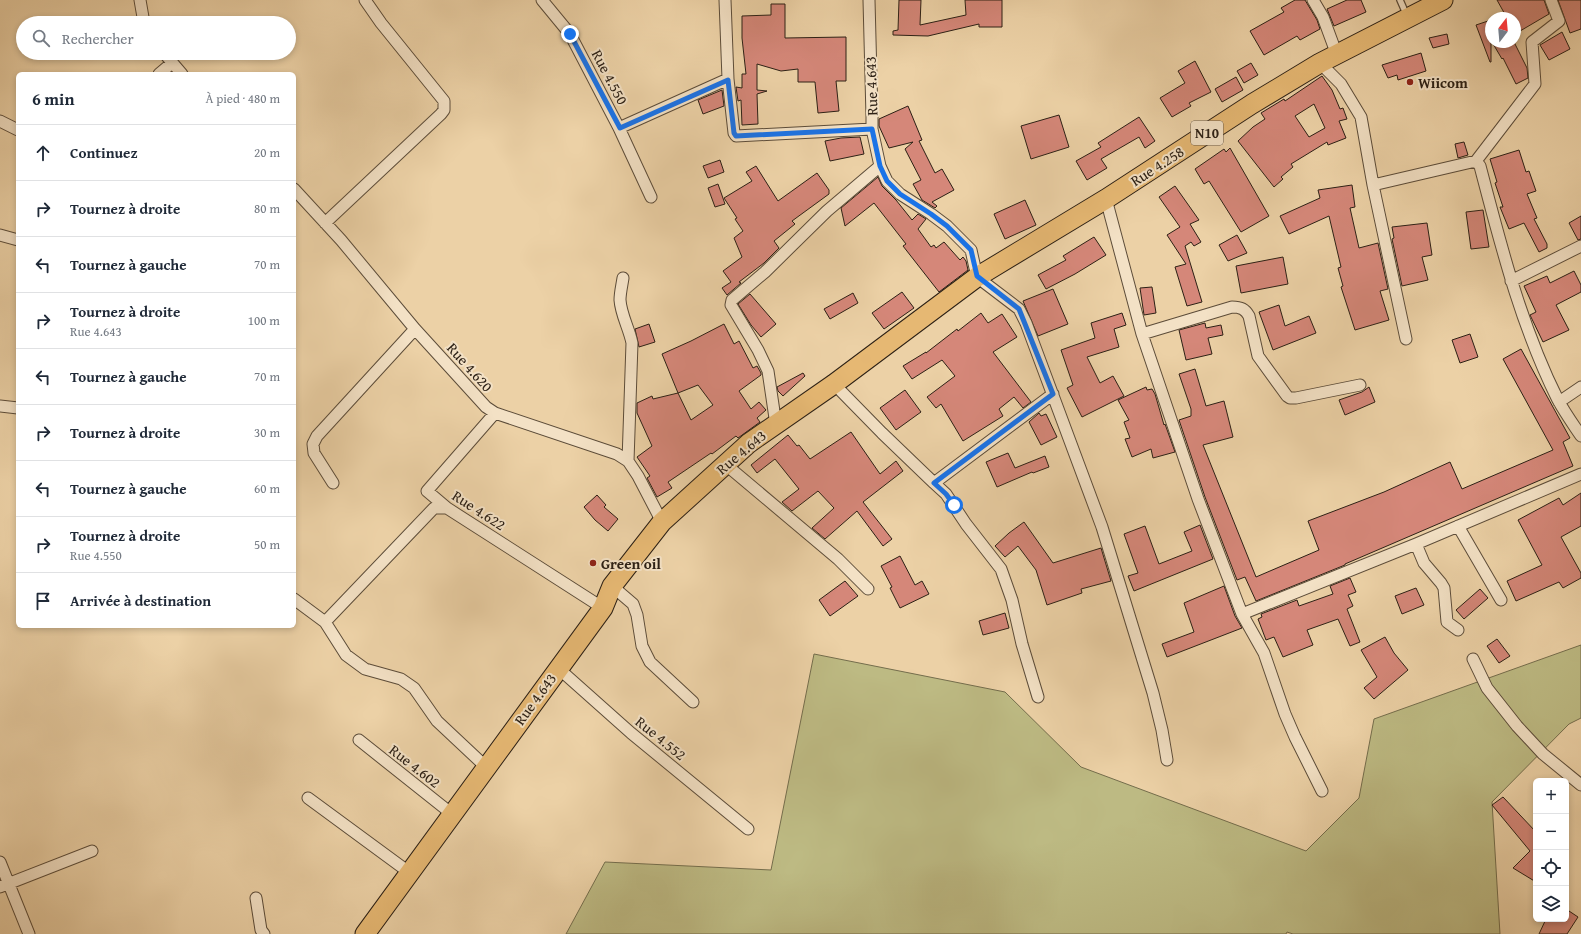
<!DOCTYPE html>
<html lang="fr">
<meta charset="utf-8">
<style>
:root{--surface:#fff;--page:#f6f6f7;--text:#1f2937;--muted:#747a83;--line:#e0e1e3}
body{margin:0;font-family:"Gentium Book Plus",serif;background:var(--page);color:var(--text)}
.controls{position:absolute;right:12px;bottom:12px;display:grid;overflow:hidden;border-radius:6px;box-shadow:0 2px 6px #0003}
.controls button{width:36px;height:36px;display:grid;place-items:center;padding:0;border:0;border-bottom:1px solid var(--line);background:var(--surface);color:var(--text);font:20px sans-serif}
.compass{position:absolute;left:1485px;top:12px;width:36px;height:36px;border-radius:50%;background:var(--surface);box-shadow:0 2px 6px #0003;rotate:16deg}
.stop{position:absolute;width:12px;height:12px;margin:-9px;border:3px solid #1a73e8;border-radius:50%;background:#fff}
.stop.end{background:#1a73e8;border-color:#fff;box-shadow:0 1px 4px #0008}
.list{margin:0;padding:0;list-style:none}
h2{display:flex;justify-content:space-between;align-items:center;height:52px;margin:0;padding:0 16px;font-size:17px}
h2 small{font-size:13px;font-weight:400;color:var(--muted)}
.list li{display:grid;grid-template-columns:26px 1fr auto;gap:12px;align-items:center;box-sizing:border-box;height:56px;padding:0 16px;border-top:1px solid var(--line)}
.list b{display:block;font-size:15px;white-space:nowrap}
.list p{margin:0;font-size:13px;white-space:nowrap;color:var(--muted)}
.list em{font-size:13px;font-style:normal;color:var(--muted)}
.icon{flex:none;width:22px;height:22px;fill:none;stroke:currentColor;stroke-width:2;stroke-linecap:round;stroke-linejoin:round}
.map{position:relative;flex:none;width:1581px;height:934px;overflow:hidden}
.search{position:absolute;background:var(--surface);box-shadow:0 2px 6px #0003;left:16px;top:16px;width:280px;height:44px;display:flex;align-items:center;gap:10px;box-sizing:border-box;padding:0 14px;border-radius:22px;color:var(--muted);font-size:15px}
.panel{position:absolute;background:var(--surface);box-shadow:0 2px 6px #0003;left:16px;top:72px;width:280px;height:556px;border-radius:6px}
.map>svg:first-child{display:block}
.green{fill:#bdba83;stroke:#746d4c}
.building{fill:#d58779;stroke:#2c2015;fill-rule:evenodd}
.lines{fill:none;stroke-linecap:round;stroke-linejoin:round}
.lane-casing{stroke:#5c4c39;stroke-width:8}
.street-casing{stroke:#5c4c39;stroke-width:13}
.highway-casing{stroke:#2c2015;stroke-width:21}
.lane{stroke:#f3e1c5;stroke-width:5.5}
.street{stroke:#f3e1c5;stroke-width:11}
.highway{stroke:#e6b873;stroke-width:19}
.route{stroke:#1a73e8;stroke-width:5}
.poi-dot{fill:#8f2418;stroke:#f3e1c5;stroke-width:1.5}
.labels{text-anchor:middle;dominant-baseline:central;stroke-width:4;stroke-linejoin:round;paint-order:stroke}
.shield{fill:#f3e1c5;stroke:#685a4a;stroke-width:1}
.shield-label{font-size:14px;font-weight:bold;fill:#2c2015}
.street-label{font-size:15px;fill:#2c2015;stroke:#f3e1c5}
.poi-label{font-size:15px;font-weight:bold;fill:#2c2015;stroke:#f3e1c5;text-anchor:start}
</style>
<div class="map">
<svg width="1581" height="934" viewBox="0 0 1581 934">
<rect width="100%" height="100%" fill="#ecd1a6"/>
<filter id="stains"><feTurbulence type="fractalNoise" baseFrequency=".005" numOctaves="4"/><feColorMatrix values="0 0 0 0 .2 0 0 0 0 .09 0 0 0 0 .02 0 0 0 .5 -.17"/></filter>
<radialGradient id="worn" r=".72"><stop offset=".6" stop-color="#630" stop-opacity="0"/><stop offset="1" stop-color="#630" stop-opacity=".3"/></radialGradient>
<path class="green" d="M1581,645v73l-12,6 -77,78 8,132h-207l-6,-2 -1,2h-720l39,-72 166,8 43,-216 191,38 76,75 225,84 53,-53 15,-79z"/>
<path class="building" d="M899,0h22l-1,25 46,-10 -1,-15h37v27h-23v-3l-51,12 -35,-1v-4l5,-1z
M1295,0h10l12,20 3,9 -20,11 -3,-4 -33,19 -14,-24 34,-19 -3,-4z
M1347,0h14l5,12 -32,14 -7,-17z
M1497,0h47l5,14 -34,20v-16h-8z
M1558,0h23v29l-11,4z
M771,4h14v34l61,-1v44h-10l3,30 -21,2 -3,-31h-17v-13l-17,2 -24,-7v26l10,1 -10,3 1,30 -16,1 -1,-25 -3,1 -2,-14 6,1v-14h4l-4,-36v-22l29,-1z
M1491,20v42h-1l-14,-37z
M1562,32l8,17 -21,11 -9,-15z
M1447,34l2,10 -16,4 -4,-10z
M1492,42h22l13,26 1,10 -12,6 -13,-26 -1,1z
M1421,53l5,18 -28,9 -1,-5 -9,3 -6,-13z
M1195,61l16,31 -22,11 2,3 -19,11 -12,-19 25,-15 -7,-12z
M1251,63l7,12 -14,8 -7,-12z
M1322,76l10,14 8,19 3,-1 4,11 -8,2 7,17 -18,7 -1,-3 -36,22 2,3 -12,10 2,2 -9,8 -36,-46 15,-14 12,-8 -4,-6 23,-14 1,2zM1314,104l11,24 -16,9 -14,-21z
M1236,77l7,13 -21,12 -7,-13z
M722,90l2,16 -21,8 -5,-14z
M908,106l14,34 -3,1 16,32 7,-4 12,21 -22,12 5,4 -2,2 -13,-8 -9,-16 8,-4 -16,-31 8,-7 -24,6 -10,-22v-7z
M1059,115l10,32 -38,12 -10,-33z
M1139,117l16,24 -10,7 -6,-11 -38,22 6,9 -20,12 -11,-19 25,-14 -3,-4z
M860,137l4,17 -34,7 -5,-20 16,-3z
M1464,142l4,13 -10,3 -3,-14z
M1230,148l39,68 -28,16 -32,-51 -5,3 -9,-15 29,-20 2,3z
M1519,150l7,22 3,-1 7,20 -9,3 10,24 -3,1 13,25v4l-8,4 -15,-29 -15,6 -9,-22h3l-8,-24 2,-1 -7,-23z
M720,160l4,12 -16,6 -5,-12z
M756,166l22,35 39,-28 12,17v4l-37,27 3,3 -21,17 5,7 -15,15 -25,19 2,1 -14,12 -5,-7 9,-6 -8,-11 19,-14 -8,-19 9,-7 -8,-12 2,-1 -13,-20 28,-17 -6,-9z
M878,177l4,9 14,14 16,20 6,-6 8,5 -8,10 13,18 3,-2 2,3 8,-6 16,18 3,-3 3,4 2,9 -29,22 -36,-46 3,-2 -32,-41 -29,23 -4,-18z
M718,184l7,20 -10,3 -7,-19z
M1352,185l3,22 -5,1 9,40 19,-5 10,46 -8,2 9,29 -34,10 -14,-43 2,-1 -5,-18 3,-1 -12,-51 -40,18 -9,-18 40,-18 -2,-8z
M1175,186l24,34 -9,4 11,18 -7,4 -3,-4 -6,4 17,56 -15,4 -12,-39 11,-3 -19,-29 13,-8 -21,-30z
M1025,200l11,25 -31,14 -11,-25z
M1483,210l6,37 -18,2 -5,-37z
M1581,216v23l-3,1 -9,-17z
M1427,223l5,32 -10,2 6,23 -26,6 -10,-47 2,-1 -2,-11z
M1237,235l10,18 -19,8 -9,-16z
M1094,237l12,18 -31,19 -29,15 -8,-14 28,-15 -3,-4z
M1283,257l5,27 -47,9 -5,-27z
M1574,271l7,14v7l-25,13 13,25 -26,12 -13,-27 6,-3 -12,-26 23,-10 3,7z
M1152,287l4,26 -12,2 -4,-27z
M1053,289l15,35 -30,12 -15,-35z
M902,292l12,16 -30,21 -12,-16z
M853,293l5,10 -28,16 -6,-10z
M750,294l26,30 -15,13 -10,-12 -13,-21z
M1279,305l6,21 24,-10 7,17 -43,17 -14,-38z
M981,313l7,10 14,-9 15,23 -24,15 38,50 -8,6 -9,-11 -15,12 4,7 -40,25 -22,-37 -5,4 -9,-11 28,-21 -13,-16 -30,19 -9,-13 23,-14v1l31,-24 1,2z
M1122,313l4,12 -12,4 5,18 -32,10 13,26 13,-7 11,20 -42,21 -15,-29 6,-3 -12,-35 34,-12 -4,-15z
M1205,323l1,5 15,-3 2,10 -15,3 4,16 -26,6 -7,-30z
M649,324l6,18 -16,5 -4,-18z
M724,324l10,20 5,-3 14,27 4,-2 4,7v2l-22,16 12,18 8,-7 7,8 -9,8 3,4 -22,16 -2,-2 -24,18 -1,-1 -43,29 4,6 -15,9 -10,-19 3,-2 -13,-19 15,-11 -15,-33v-10l15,-7 1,3 25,-6 13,27 22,-15 -15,-20 -20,8 -16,-39 29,-13z
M1470,334l8,23 -18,6 -8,-23z
M1521,349l49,89 -7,4 10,24 -228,98v1l-89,36 -11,-24 -8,3 -32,-83 -26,-77 12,-4v-7l-12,-35 16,-5 11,37 18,-5 9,36 -30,8 53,132 63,-27 -11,-29 76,-29 66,-30 12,27 91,-39 -50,-91z
M803,373l2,3 -22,20 -5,-5 -1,-4z
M1146,387l1,3 5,-1 3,5 9,31 1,-1 10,28 -22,6 -2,-9 -19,8 -7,-18 5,-1 -6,-16 5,-2 -11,-20z
M1369,387l6,15 -30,13 -6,-15 23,-8z
M905,390l16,22 -25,18 -16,-22z
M1039,413l2,3 5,-2 11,23 -16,8 -12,-23z
M851,432l29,42 16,-13 7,10 -40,31 29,37 -9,7 -26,-35 -32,28 -13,-11 22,-20 -16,-17 -26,20 -10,-9 17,-13 -24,-30 -18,14 -6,-8 37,-30 9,11 2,-1 11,14z
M1008,453l7,15 30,-12 4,11 -16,6 -1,-1 -35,15 -11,-25z
M1581,493v33l-20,11 20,36v5l-18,10 -4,-6 -43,19 -9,-20 35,-16 -24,-45 41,-22 4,7z
M597,495l9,10 -2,2 14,12 -10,12 -13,-11 -11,-13z
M1024,522l29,41 48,-15 10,33 -30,8 1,4 -35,12 -11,-35 -18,-24 -13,11 -10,-11 14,-13z
M1200,525l13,34 -79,32 -6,-15 10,-3 -14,-39 21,-8 14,38 33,-13 -8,-19z
M900,556l15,29 7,-4 7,13 -29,14 -10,-20 2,-1 -11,-21z
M1350,578l6,14 -8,3 5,11 -6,3 13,33 -10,4 -12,-27 -31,11 6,15 -30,12 -9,-20 -8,3 -8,-21 4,-2 -1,-3 36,-14 2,6 34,-12 -3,-8z
M845,581l13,15 -28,20 -11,-16z
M1224,586l11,30 7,12 -75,29 -5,-13 32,-12 -10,-29z
M1416,588l8,17 -22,9 -7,-18z
M1480,589l8,9 -24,21 -8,-9z
M1005,613l4,15 -26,7 -4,-14z
M1385,637l9,16 14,17 -34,29 -10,-11 13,-11 -16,-27z
M1497,639l13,17 -11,7 -12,-17z
M1503,797l33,35v50l-23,-14 17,-17 -38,-46z
M1566,909l12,8 -11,17h-28l7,-15h20z"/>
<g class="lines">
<g class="lane-casing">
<path id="lane" d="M1400,0l7,16"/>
</g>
<g class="street-casing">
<path id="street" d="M140,0l4,23
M542,0l28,34 49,94 32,69
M725,0l3,79 6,54 2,3 136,-7
M869,0l3,117v12l8,37 7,15 13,13 31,20 16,12 24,24 6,27 42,32 7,14 76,204 51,166 9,37 5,30
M1313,0l10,17 14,38
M164,53l18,21
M1320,63l21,21 20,33 12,68 33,154
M159,74l13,-11
M0,121l18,9
M619,128l109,-49
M1476,161l59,-77 -3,-42 27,-21 -8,-21
M1373,185l103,-24 4,5c21,80 41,160 78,234 7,13 15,24 23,36
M294,189l47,51 74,89
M1106,199l36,135 56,165 44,115 22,39 21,61 10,23 27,54
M325,223l116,-109 3,-4v-9l-63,-78 -16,-23
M0,235l18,5
M623,278c-1,7 -3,15 -3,22 1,15 9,28 12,43l-4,118
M1511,281l70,-35
M1142,334l90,-27c9,0 13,2 17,9l9,40 29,40 3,2h6l64,-13
M834,384l48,49 52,50 119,-89
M1559,402l22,-15
M0,406l18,2
M495,413l-68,78 20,17 156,100
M776,425l-8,-54 -10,-21 -27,-45 1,-5 33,-28 62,-61 53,-45
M725,464l113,95 30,30
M333,483l-19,-30 -1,-9 4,-8 98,-107 71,78 9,6 122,41 11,7 10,15 24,46
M934,483l12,11 20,30 35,45 11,31 10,44 16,53
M1458,526l43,74
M1416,544l8,19 17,20 3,5 3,34 11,8
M612,586l21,18 4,11 5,31 8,16 43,40
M294,599l31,23 21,33 19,14 36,10 13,9 23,33 49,46
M1242,614l174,-70 165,-70
M325,622l109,-114h13
M1473,659l14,29 30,38 26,28 38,31
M558,668l73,65 117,96
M359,740l93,74
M308,798l102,75
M0,862l29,72
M0,887l92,-36
M256,898l5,32 3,4"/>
</g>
<g class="highway-casing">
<path id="highway" d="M365,934l238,-326 9,-22 50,-64 87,-79 85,-59 143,-107 129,-78 146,-95 68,-41 123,-63"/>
</g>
<use href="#lane" class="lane"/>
<use href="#street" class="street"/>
<use href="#highway" class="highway"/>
</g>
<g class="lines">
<path class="route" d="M570,34l50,94 108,-48 6,53 2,3 136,-7 8,37 7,15 13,13 31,20 16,12 24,24 6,26 42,33 34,85 -119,89 12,11 8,11"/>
</g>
<g class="poi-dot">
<circle cx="1410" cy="82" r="4"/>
<circle cx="593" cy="563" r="4"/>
</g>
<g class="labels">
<rect class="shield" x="1191" y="121" width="32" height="24" rx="3"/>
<g class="shield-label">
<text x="1207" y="133">N10</text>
</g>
<g class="street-label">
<text transform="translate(610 77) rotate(62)">Rue 4.550</text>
<text transform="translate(871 86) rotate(-92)">Rue 4.643</text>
<text transform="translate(1157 166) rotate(-33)">Rue 4.258</text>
<text transform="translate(470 367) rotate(48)">Rue 4.620</text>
<text transform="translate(741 452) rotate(-40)">Rue 4.643</text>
<text transform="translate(479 510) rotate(33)">Rue 4.622</text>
<text transform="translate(535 699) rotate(-54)">Rue 4.643</text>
<text transform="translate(661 738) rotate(39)">Rue 4.552</text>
<text transform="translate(415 766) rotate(38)">Rue 4.602</text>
</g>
<g class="poi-label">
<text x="1418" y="82">Wiicom</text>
<text x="601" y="563">Green oil</text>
</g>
</g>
<rect width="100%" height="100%" filter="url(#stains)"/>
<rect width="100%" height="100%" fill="url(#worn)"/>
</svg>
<div class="controls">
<button>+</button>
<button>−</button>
<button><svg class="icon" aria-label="locate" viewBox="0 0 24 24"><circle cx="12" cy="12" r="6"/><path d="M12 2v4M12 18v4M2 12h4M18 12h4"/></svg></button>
<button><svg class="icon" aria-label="layers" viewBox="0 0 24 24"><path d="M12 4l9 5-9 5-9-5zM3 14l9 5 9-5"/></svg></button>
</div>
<svg class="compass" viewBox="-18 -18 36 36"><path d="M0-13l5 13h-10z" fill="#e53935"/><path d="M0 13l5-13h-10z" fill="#747a83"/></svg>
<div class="stop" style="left:954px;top:505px"></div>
<div class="stop end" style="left:570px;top:34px"></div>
<div class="search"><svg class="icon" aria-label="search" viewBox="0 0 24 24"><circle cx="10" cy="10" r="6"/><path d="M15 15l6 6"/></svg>Rechercher</div>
<section class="panel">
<h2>6 min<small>À pied · 480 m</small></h2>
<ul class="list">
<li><svg class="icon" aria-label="ahead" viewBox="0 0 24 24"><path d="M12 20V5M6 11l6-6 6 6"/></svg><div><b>Continuez</b></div><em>20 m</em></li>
<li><svg class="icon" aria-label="right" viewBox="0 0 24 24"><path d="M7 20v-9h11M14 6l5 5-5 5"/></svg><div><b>Tournez à droite</b></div><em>80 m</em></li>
<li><svg class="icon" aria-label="left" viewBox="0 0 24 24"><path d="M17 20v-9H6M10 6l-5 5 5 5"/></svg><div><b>Tournez à gauche</b></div><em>70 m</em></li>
<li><svg class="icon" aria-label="right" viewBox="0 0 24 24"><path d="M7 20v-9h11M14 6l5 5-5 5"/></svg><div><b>Tournez à droite</b><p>Rue 4.643</p></div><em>100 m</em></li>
<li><svg class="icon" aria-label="left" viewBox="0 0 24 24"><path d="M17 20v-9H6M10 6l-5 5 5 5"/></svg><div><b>Tournez à gauche</b></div><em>70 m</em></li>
<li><svg class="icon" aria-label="right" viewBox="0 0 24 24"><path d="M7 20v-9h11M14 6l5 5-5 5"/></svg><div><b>Tournez à droite</b></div><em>30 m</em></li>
<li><svg class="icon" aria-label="left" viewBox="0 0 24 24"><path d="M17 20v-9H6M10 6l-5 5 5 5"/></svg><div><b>Tournez à gauche</b></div><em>60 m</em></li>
<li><svg class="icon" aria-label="right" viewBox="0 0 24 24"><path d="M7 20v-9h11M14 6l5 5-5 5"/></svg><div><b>Tournez à droite</b><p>Rue 4.550</p></div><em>50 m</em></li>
<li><svg class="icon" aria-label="arrive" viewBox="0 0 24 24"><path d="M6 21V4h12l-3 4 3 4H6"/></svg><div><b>Arrivée à destination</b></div></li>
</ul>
</section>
</div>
